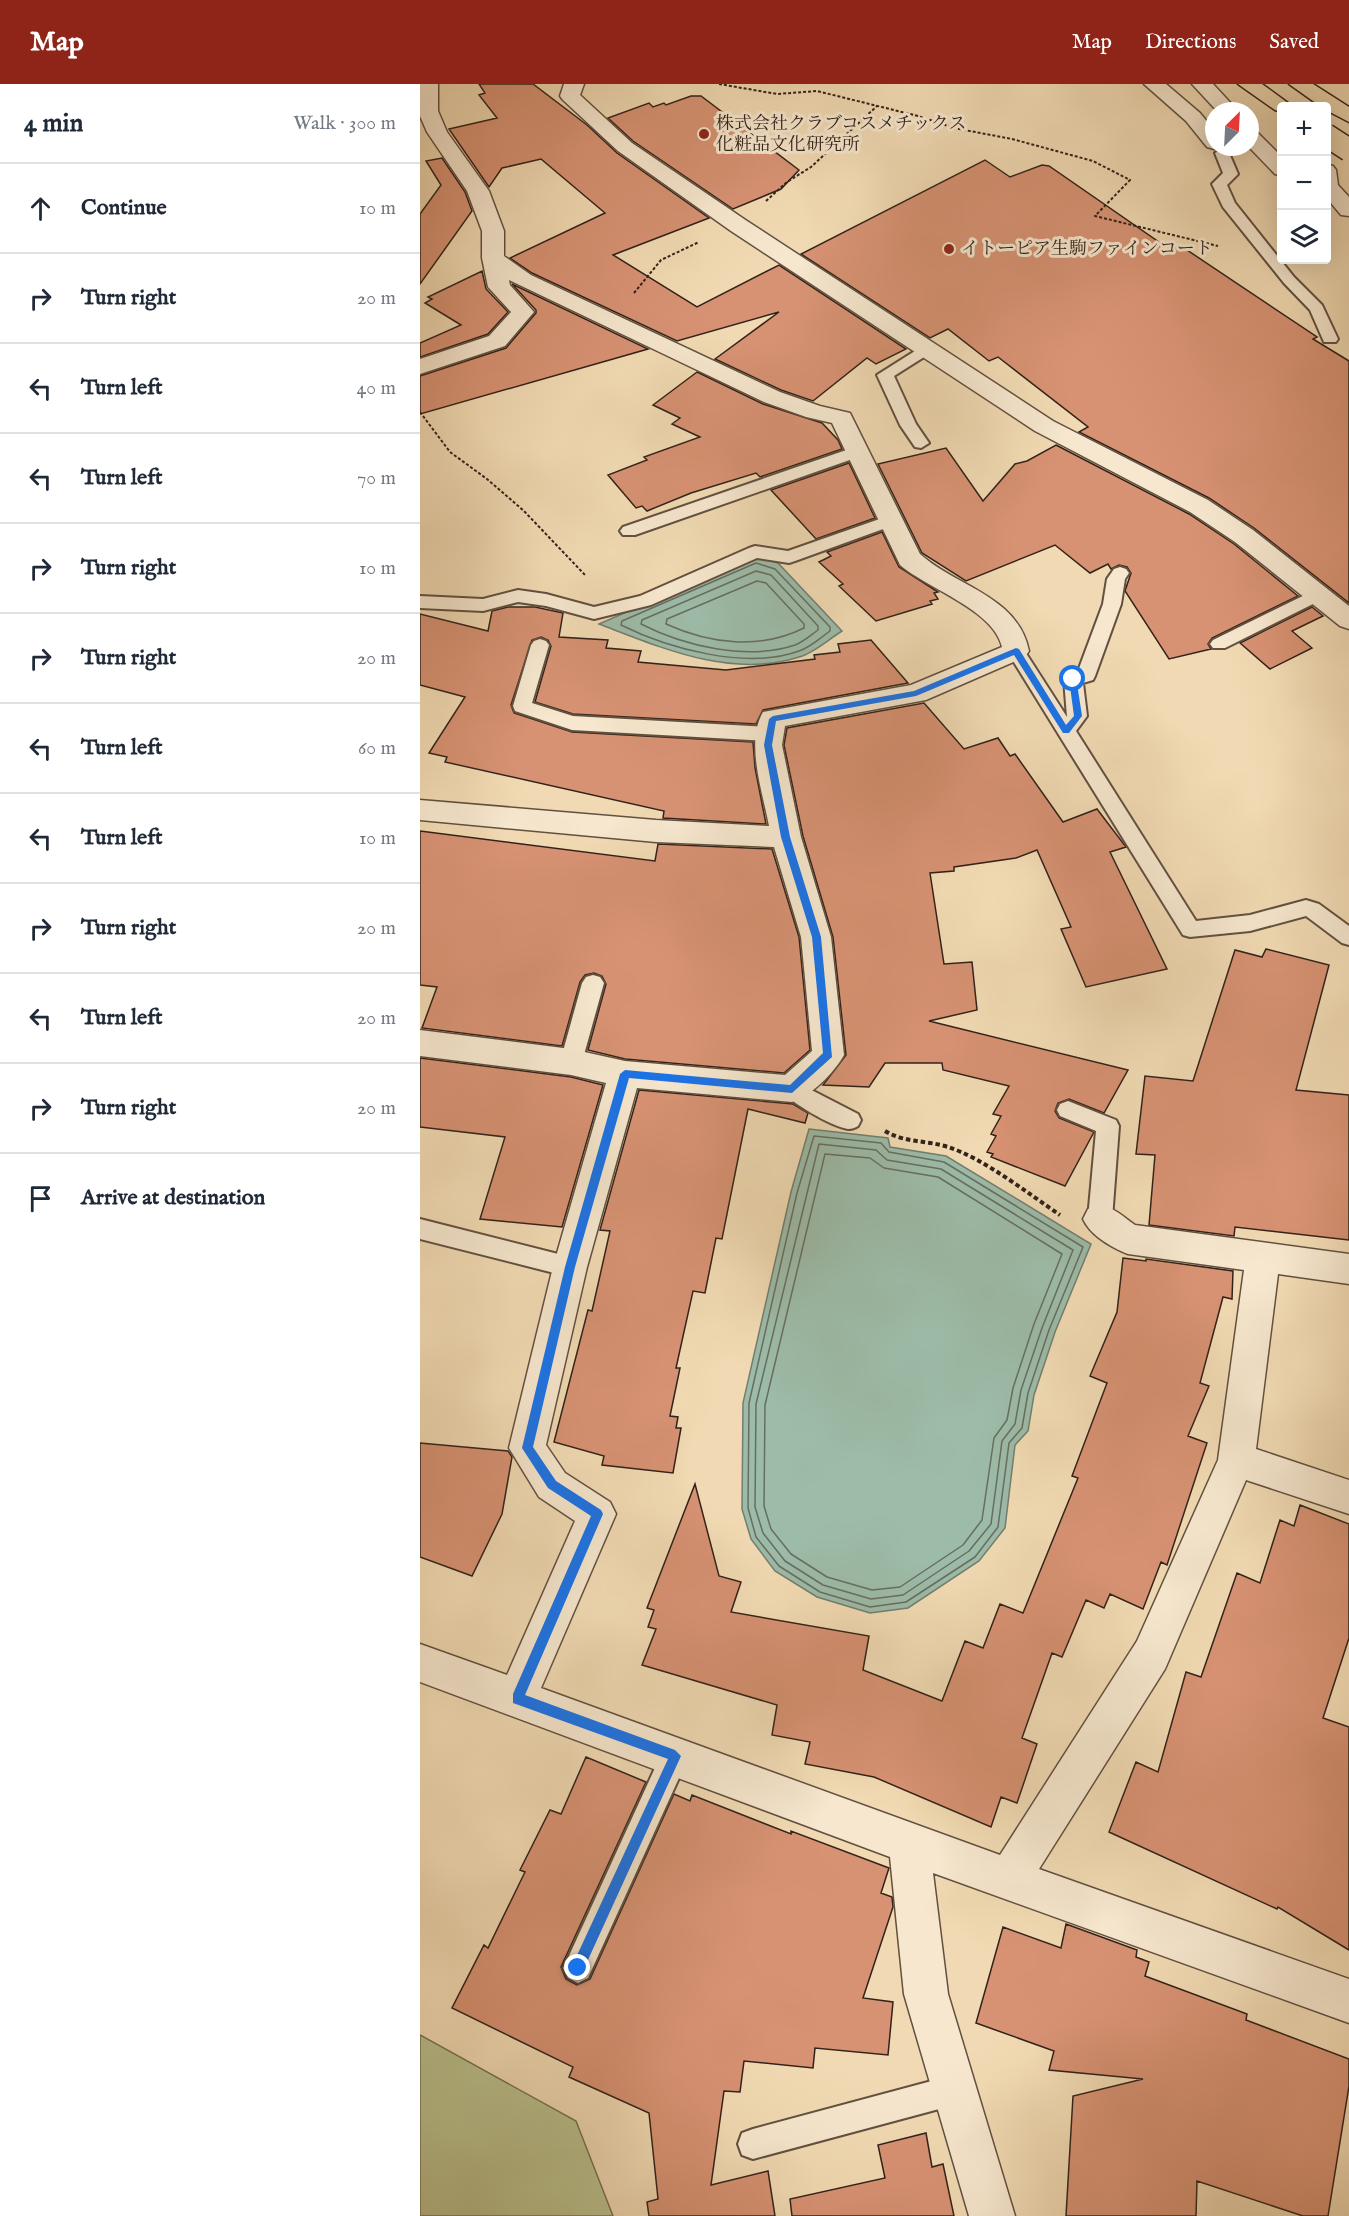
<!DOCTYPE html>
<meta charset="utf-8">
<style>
:root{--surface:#fff;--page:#f2f2f3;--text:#1f2937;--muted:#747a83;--line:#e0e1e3;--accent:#8f2418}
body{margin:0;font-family:"IM FELL English","Noto Serif JP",serif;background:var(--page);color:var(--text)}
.controls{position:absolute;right:18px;top:18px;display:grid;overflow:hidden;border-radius:6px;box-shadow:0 6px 24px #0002}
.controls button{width:54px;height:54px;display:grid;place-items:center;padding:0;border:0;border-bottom:2px solid var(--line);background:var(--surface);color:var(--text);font:30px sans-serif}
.compass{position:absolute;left:785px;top:18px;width:54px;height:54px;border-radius:50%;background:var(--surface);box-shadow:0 6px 24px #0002;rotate:24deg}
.stop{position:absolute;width:18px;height:18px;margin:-14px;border:4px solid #1a73e8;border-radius:50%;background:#fff}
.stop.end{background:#1a73e8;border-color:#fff;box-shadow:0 2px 6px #0008}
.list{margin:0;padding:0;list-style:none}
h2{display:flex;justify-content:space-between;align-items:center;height:78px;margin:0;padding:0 24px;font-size:26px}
h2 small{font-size:20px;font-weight:400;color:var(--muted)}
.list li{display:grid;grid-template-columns:39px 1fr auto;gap:18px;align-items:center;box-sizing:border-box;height:90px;padding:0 24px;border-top:2px solid var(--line)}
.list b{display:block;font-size:22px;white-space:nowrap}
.list em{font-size:20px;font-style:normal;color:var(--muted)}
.icon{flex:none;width:33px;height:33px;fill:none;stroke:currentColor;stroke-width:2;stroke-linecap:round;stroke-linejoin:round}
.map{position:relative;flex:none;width:929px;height:2132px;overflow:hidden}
header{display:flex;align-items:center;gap:36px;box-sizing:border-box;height:84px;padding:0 30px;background:var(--accent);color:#fff}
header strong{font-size:28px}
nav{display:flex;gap:33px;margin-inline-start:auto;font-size:21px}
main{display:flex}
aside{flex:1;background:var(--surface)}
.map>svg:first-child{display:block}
.green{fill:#b9c08d;stroke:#767154;stroke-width:1.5}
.water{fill:#9cbba8;stroke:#727e6f;stroke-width:1.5}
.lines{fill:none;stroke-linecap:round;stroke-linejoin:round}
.shore{stroke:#676e61;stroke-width:1.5}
.building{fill:#d79273;stroke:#32221a;stroke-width:1.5}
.service-casing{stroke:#625040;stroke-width:4}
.minor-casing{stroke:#625040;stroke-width:3}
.tertiary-casing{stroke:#625040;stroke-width:3}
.motorway-casing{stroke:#32221a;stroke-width:3}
.path-far1{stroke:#32221a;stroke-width:2;stroke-dasharray:3 2;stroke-linecap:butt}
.path{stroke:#32221a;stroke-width:4;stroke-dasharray:4.5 3;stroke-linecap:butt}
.service{fill:#f6e7ce;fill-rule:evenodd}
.minor{fill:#f6e7ce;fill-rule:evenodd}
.tertiary{fill:#f6e7ce;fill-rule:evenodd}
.motorway{fill:#f1dab3;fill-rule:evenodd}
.motorway-bridge-casing{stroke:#32221a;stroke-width:25;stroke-linecap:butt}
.motorway-bridge{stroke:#f1dab3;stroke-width:22}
.route{fill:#1a73e8}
.poi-dot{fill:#8f2418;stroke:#f6e7ce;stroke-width:2}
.labels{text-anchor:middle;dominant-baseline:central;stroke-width:6;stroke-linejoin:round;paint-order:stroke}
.far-poi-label{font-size:18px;fill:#32221a;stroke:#f6e7ce;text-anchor:start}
</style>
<header>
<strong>Map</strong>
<nav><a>Map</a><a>Directions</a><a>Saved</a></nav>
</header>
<main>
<aside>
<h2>4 min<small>Walk · 300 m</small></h2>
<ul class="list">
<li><svg class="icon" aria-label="ahead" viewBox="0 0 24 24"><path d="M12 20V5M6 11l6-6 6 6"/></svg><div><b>Continue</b></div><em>10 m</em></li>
<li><svg class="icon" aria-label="right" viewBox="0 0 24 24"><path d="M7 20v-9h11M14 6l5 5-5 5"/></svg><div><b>Turn right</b></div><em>20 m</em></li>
<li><svg class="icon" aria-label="left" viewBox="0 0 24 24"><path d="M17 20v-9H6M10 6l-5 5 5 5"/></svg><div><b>Turn left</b></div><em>40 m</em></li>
<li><svg class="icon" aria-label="left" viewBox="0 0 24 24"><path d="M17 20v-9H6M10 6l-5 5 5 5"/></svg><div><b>Turn left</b></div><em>70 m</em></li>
<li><svg class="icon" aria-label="right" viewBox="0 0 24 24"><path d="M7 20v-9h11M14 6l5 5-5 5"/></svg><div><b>Turn right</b></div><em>10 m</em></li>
<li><svg class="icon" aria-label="right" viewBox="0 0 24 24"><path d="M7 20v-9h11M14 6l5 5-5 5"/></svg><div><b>Turn right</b></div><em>20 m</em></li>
<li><svg class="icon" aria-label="left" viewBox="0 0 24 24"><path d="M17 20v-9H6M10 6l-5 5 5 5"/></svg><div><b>Turn left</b></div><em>60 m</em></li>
<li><svg class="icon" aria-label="left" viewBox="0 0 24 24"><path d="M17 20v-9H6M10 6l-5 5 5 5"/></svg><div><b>Turn left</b></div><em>10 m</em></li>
<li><svg class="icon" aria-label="right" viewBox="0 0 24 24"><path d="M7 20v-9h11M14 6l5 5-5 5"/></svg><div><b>Turn right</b></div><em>20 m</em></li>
<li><svg class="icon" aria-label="left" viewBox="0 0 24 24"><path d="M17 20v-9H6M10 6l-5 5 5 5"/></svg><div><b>Turn left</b></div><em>20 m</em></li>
<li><svg class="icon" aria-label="right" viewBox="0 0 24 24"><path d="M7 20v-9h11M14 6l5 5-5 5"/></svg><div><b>Turn right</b></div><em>20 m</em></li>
<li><svg class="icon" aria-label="arrive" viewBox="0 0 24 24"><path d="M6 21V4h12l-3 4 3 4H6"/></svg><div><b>Arrive at destination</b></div></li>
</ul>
</aside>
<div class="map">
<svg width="929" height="2132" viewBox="0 0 929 2132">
<rect width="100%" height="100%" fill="#f1dab3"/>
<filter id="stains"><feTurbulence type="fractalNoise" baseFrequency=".00333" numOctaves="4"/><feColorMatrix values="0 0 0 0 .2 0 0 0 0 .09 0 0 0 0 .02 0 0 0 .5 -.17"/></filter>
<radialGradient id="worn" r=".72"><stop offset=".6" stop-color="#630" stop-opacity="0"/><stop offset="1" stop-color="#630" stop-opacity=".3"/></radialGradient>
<path class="green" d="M0,1951l156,86 37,95h-193z"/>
<path class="water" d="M335,472l23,7 64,68c-13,8 -28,22 -43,26 -68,22 -137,-9 -200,-33z
M389,1045l79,9 2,9 56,9 145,88 -36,88 -21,63 -6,36 -13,14 -10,83 -26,33 -71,47 -38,5 -53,-16 -42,-26 -24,-32 -9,-30 1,-106 48,-211z"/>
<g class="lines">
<path class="shore" d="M336,479l19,6 55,58v4c-10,7 -19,16 -31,20 -52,19 -130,-2 -178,-26l1,-4z
M336,487l15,4 47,51v4c-7,5 -15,12 -23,15 -48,16 -111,1 -154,-21l1,-4z
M337,497l9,2 38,41v4c-44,22 -94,16 -138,-4l1,-5z
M394,1052l67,7 8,9 55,10 139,85 -34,83 -21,63 -6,35 -13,15 -11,84 -23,30 -69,45 -36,5 -50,-15 -41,-26 -23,-29 -8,-29 1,-105 48,-210z
M399,1060l57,6 11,10 54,9 132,81 -31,78 -21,62 -6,34 -13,17 -11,83 -22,27 -66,44 -32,4 -48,-14 -38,-24 -22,-28 -8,-26 1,-103z
M405,1070l45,4 14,10 54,9 124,77 -28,70 -21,64 -6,32 -13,18 -12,82 -19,25 -63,42 -28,3 -45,-13 -36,-23 -20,-25 -7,-23 1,-101z"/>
</g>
<path class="building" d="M59,0h54l54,41 30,28 92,65 -96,37 84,52 82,-42 127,84 -30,15 -9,-6 -54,43 -32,-11 -66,-31 64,-47 -102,29 -145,-68 -22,-15 95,-45 -64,-54 -39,9 -13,19 -40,-58 48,-11 -18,-23 6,-2z
M271,12h10l98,74 -18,19 -48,20 -100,-68 -25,-23 41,-15 4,4 11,-4 2,2z
M22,74l23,34 7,19 -52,73v-70l21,-29 -15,-24z
M565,76l25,17 32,-12 7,1 113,78 22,4 133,89 -4,2 36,22v242l-95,-75 -45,-30 -130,-66 9,-5 -90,-70 -9,4 -41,-32 -18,9 -129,-84z
M62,187l4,18 22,23 -20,22 -68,23v-14l41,-18 -36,-22 7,-4 -4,-2z
M92,200l136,65 -228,65v-38l86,-28 30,-35v-3z
M277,288l66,32 59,19 16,17 4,9 -82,28 -4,-4 -65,20 -44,18 -5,-5 -6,2 -28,-33 39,-15 -3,-3 56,-20 -28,-13 8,-6 -27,-13z
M636,361l133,69 45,30 64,52 -86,42 -4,6 3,5 -42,10 -44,-68 6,-18 -4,-6 -8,-2 -8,4 -3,-5 -18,9 -35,-28 -89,36 -44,-28 -44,-89 68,-16 37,53 32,-37 12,-3z
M429,379l26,55 -59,21 -45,-49z
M462,448l17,35 39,25 -4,1 4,6 -8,2 2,3 -56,17 -37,-35 4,-2 -24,-22 12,-6 -4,-4z
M88,523h27l28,6 -4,24 49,3 -2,8 35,3 -3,11 88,8 89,-11 -1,-4 26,-3 -2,-8 33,-4 37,43 -145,27 -7,14 -183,-10 -38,-12 16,-56 -3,-6 -7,-3 -9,3 -21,65 3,8 58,19 181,10 2,26 11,56 -103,-6 1,-7 -219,-49 2,-5 -18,-4 36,-56 -45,-12v-71l68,17 4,-20z
M892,523l11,9 -31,15 20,17 -42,21 -30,-26z
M504,619l40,46 34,-11 12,18 5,-2 48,68 34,-13 29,38 -16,5 57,117 -81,18 -25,-58 10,-2 -34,-77 -21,8 -62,9v4l-24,2 14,91 28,-2 5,48 -48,11 199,49 -24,43 -35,-14 -11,4 -3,8 4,7 35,14 -29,54 -74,-29 2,-3 -6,-2 9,-16 -5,-2 10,-18 -8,-2 16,-28 -66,-16 -1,-7h-57l-16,24 -46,-2 23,-30 -13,-118 -30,-101 -19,-91 3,-17z
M0,747l235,30 3,-17 114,5 27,88 11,113 -26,23 -159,-14 -37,-9 18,-66 -4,-8 -8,-3 -9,2 -5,7 -18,64 -140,-18 15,-41 -17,-2z
M846,865l63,16 -33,125 53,5v145l-114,-13 -1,9 -85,-11 6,-70 -19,-1 9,-78 48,5 42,-131 27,7z
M0,974l151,19 32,8 -41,142 -82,-8 25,-82 -85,-10z
M219,1006l154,14 15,9 -3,10 -57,-14 -26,130 -6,-1 -11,55 -12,-2 -17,77h4l-10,48 8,1 -2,11h5l-8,45 -71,-8 2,-9 -50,-14 34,-132 4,1 18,-80 -10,-1z
M703,1174l23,3v-2l87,12 -1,28 -9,-2 -23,86 9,3 -21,50 19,7 -40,122 -6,-3 -18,47 -33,-15 -6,14 -18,-8 -24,57 -10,-4 -30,85 15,6 -20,59 -16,-6 -10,30 -117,-50 -69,-13 5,-22 -38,-7 5,-30 -135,-40 14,-36 -8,-2 6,-17 -7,-2 48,-124 24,92 22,6 -10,30 138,24 -6,34 79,31 23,-60 18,7 17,-44 23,9 55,-135 -6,-2 35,-93 -17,-7 27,-64z
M0,1359l88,8 4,6 -10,57 -30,62 -52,-19z
M880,1421l49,19v114l-26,80 26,9v223l-71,-43 -1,2 -168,-77 27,-70 22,10 28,-100 15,5 36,-104 23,10 20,-63 14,6z
M166,1673l60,25 -85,185 5,12 11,6 13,-6 84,-185 16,7 2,-6 99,39v-3l98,37 -8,25 11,4 1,10 -30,91 30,4 -5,53 -73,-7 -2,20 -69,-7 -4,31 -16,-1 -13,94 57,-14 7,45h-126l-2,-14 11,-3 -9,-86 -80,-36 4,-10 -121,-59 32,-63 4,3 37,-76 -5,-2 30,-60 11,4z
M646,1840l71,26 -1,7 13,5 -4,14 102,38 -1,6 103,39v27l-21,130h-25l-106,-35 -1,35h-130l7,-120 70,-17 -94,-9 5,-19 -78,-28 27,-96 58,21z
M506,2049l6,34 11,-3 11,52h-162l-2,-17 95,-21 -7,-33z"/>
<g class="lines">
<g class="service-casing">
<path id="service" d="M802,65l7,4 9,21 -11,11 8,18 59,74 28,28 16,34 -2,3h-12l-14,-32 -26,-27 -61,-76 -11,-23 11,-11 -8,-20z
M506,260l8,5 -2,3 -38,24 22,48 13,19 -8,5 -6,-1 -15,-22 -23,-50z
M438,362l6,1 2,4 -2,4 -229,80h-12l-3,-4 3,-4z
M471,431l6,1 3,4 -3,4 -102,37 -6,2 -32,-5 -106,47 -57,14 -48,-13 -28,-4 -35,9 -63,-3v-12l63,3 35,-9 28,4 48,13 46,-11 109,-48 6,-2 33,5z
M700,483l6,2 3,4 -4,6 -4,25 -26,72 -2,4 -10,3 4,33 -11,15 120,190 54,-6 56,-15 13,4 30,22v19l-7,-2 -36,-27 -56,15 -60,6 -7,-2 -176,-284 3,-4 6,-2 6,2 45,70 -3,-38 2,-4 12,-4 25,-67 4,-25 7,-10z
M897,505l6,2 3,4 -3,4 -98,49h-12l-3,-4 3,-4z
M120,555l6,2 3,4 -17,58 41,13 197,11 7,2 2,5 -2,5 -7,2 -198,-11 -57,-19 -2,-5 18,-61 3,-4z
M173,891l7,2 4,6 -22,79 -3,6 -8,3 -8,-3 -3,-6 22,-79 4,-6z
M372,996l66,34 3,6 -3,6c-3,2 -6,3 -10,3 -15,-2 -60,-27 -67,-40l3,-6z
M648,1017l48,19 3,6 -7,93 -4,7 -8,3 -8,-3 -4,-7 8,-88 -36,-15 -3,-6 3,-6z
M0,1135l150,38 8,3 4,7 -4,7 -8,3 -150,-38z
M255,1658l10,4 4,10 -101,222 -10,5 -10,-5 -5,-10 5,-10 97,-212z
M534,1991l11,4 4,11 -4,11 -11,4 -201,54 -11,-4 -4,-11 4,-11 11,-4z"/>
</g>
<g class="minor-casing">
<path id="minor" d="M0,0h18v27l9,21 42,59 15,40v25l27,19 249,117 40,14 30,7 70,141c37,33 98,42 109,97l-4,6 -99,43 -141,26 -3,19 19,92 30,100 13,118c-10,18 -33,41 -52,47l-155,-14 -50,179 -41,178 19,28 45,29 6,12 -75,174 459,167 137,-214 81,-181 26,-190 -116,-16c-17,-7 -37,-18 -45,-35l5,-10c21,-8 31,5 47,16l214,29v30l-71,-10 -22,175 93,31v34l-103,-34 -81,189 -126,200 310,110v44l-416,-150 15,121 67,222h-46l-65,-222 -14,-137 -470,-175v-38l87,31 68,-154 -36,-24 -30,-49 44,-181 53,-184 -35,-8 -151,-19v-26l151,19 54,12 160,14 27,-24 -11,-114 -27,-90 -118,-5 -236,-22v-20l236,20 113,6c-6,-33 -24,-83 -6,-114l148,-27 91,-38c-8,-37 -74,-58 -102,-82l-68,-142 -26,-6 -42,-15 -255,-122 1,5 24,27 -29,34 -85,28v-15l69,-23 22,-24 -23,-25 -6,-29v-27l-15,-40 -40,-59 -7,-16z
M144,0h20l-4,11 52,48 115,78 306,200 155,79 45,30 96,76v23l-9,-3 -105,-84 -45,-30 -155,-81 -304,-200 -113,-80 -55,-51 -3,-4z
M724,0h22l34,29 14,17v17h7l-7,2 -7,-2 -21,-26z"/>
</g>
<g class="tertiary-casing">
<path id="tertiary" d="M772,0h21l25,27h-21z
M830,46l7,2 25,25v19l-7,-2 -26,-27z
M906,80l7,2 3,4 2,15 11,12v19l-8,-1 -15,-18z"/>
</g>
<g class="motorway-casing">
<path id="motorway" d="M818,0h24l30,22h-10v6l-7,-2z
M869,0h24l36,23v15l-23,-12v-4h-6z"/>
</g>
<path class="path-far1" d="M299,0l58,10 40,-3 101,25 36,12 58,11 81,22 37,19 -35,36 123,30
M346,117l21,-19 24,-15 66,-61
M214,209l27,-33 38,-18
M0,328l30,40 37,27 37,32 61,64"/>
<path class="path" d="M465,1047c20,12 41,9 63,16 35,11 81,47 112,68"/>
<use href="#service" class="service"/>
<use href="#minor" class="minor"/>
<use href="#tertiary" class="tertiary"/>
<use href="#motorway" class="motorway"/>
<g class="motorway-bridge-casing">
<path id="motorway-bridge" d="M906,51l23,15"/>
</g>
<use href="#motorway-bridge" class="motorway-bridge"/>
</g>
<path class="route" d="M596,564l3,1 47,76 8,-9 -5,-37 7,-2 6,39 -13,17h-6l-49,-78 -98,41 -140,25 -4,24 18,92 31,100 11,120 -40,36 -163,-15 -54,189 -42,180 23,34 45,29 2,4 -78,181 150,55 6,6 -99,217 -4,2 -5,-2 -2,-5 2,-4 95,-205 -155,-56v-9l78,-178 -43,-28 -26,-40 43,-181 55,-193 5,-4 165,15 33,-32 -11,-116 -31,-100 -17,-92 5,-26 4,-3 141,-25z"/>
<g class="poi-dot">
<circle cx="284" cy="50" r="6"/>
<circle cx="529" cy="165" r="6"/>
</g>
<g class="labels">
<g class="far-poi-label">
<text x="296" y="40">株式会社クラブコスメチックス<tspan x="296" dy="21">化粧品文化研究所</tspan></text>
<text x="541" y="165">イトーピア生駒ファインコート</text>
</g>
</g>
<rect width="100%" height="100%" filter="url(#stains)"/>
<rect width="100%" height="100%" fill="url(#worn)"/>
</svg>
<div class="controls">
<button>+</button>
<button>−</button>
<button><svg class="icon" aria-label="layers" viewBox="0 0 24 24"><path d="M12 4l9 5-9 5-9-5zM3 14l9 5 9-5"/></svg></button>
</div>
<svg class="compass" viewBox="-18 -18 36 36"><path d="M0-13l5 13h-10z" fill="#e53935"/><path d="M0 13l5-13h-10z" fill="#747a83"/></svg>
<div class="stop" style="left:653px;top:595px"></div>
<div class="stop end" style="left:158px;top:1884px"></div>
</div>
</main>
